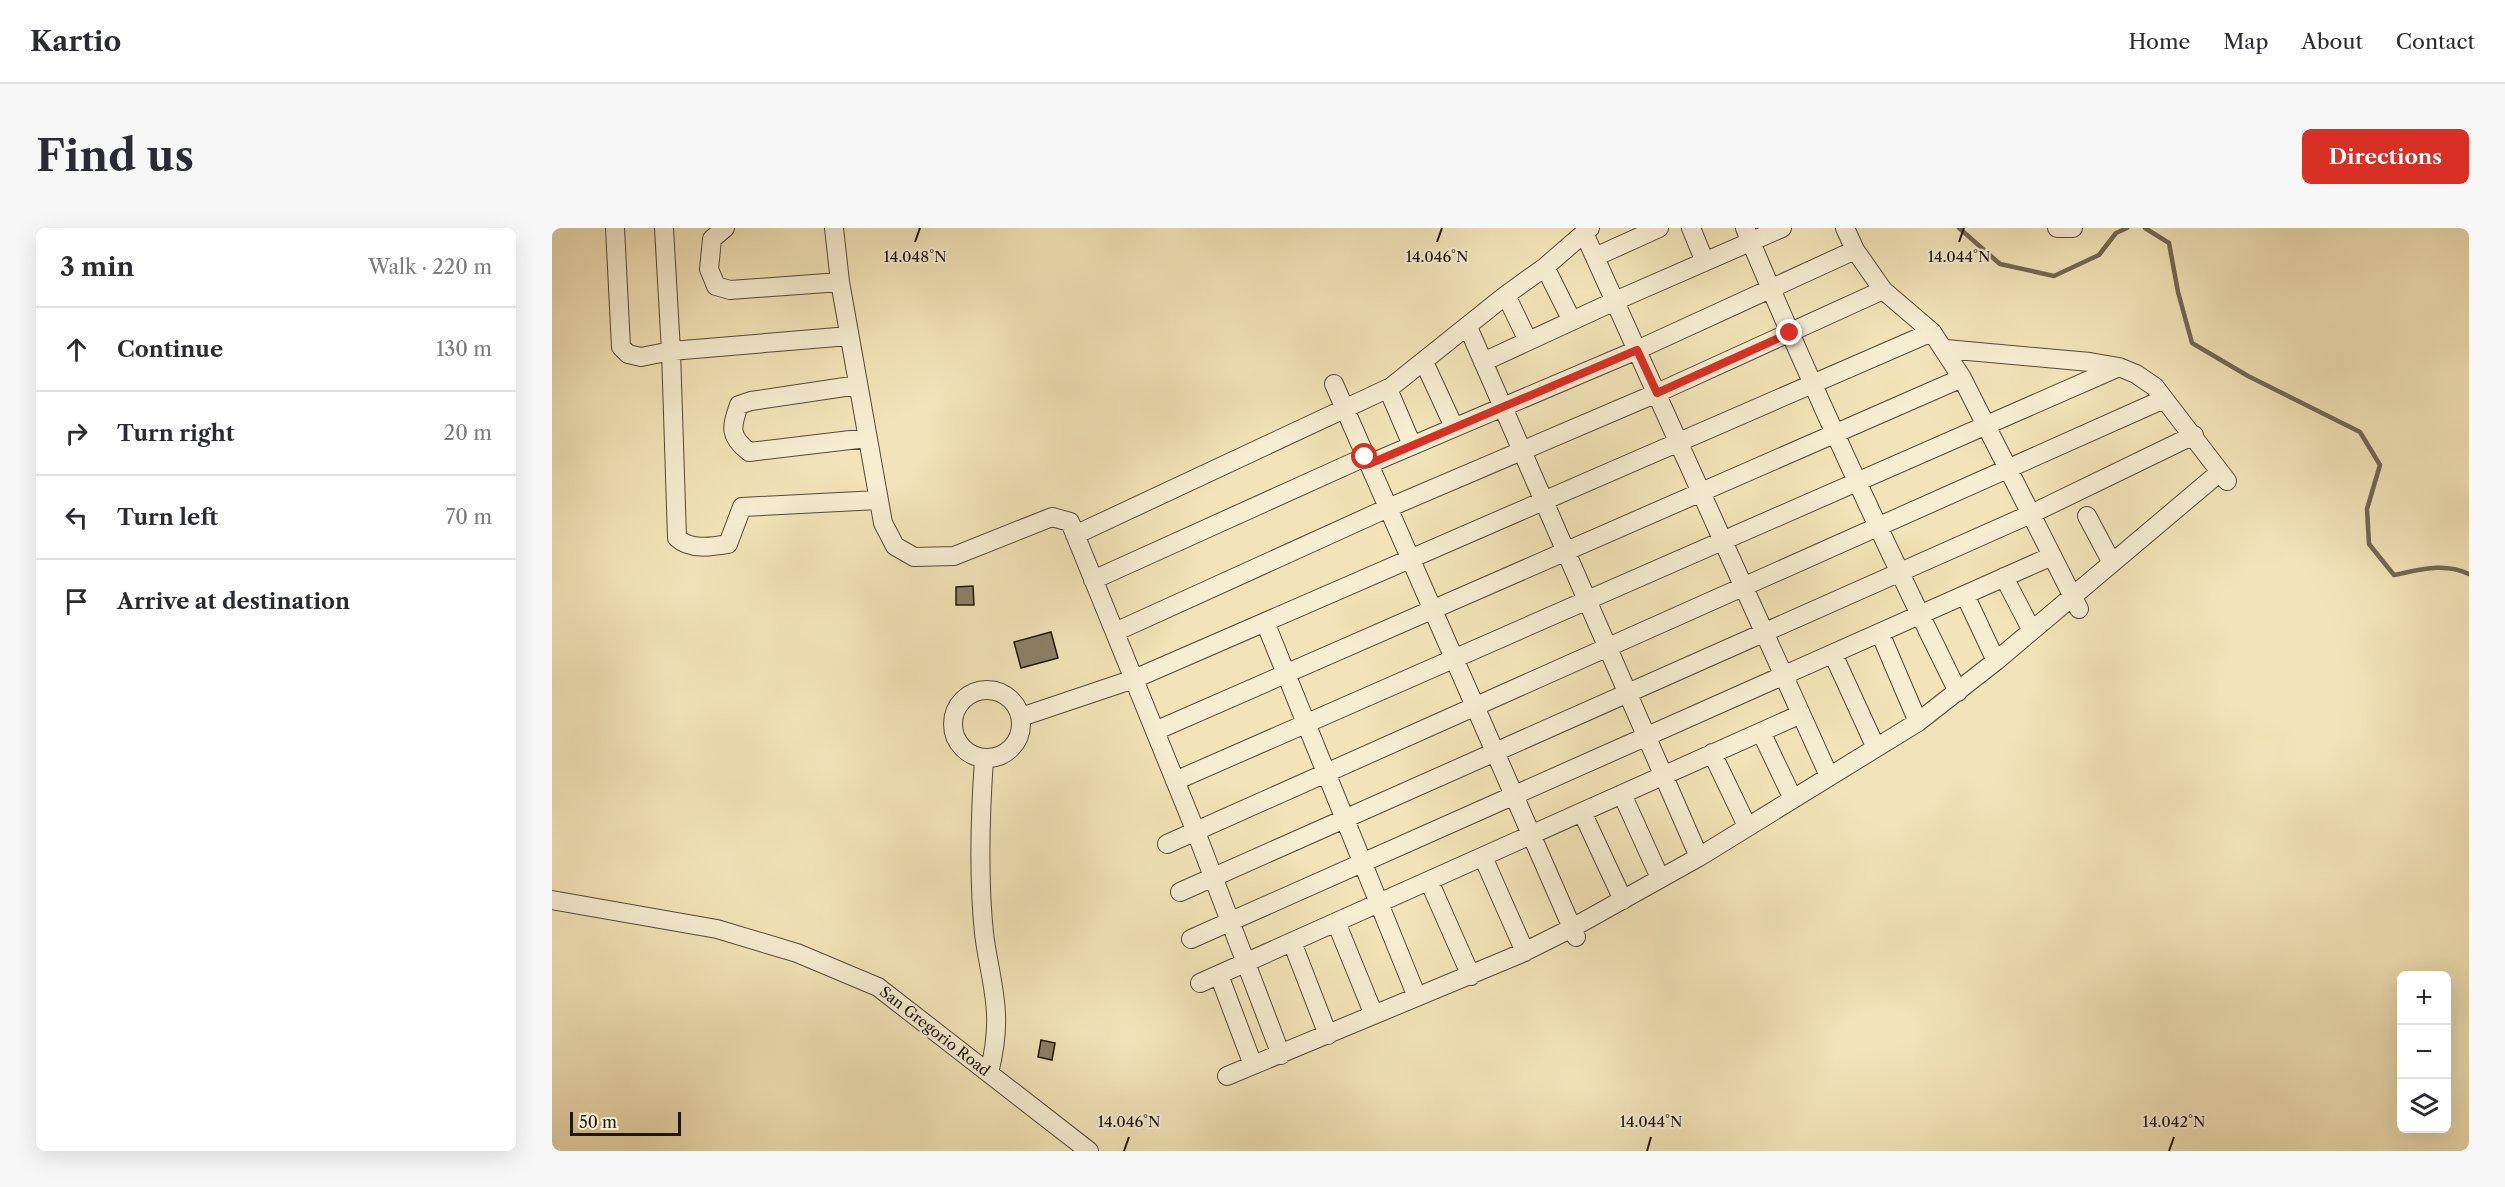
<!DOCTYPE html>
<meta charset="utf-8">
<style>
:root{--surface:#fff;--page:#f7f7f7;--text:#2b2b33;--muted:#7c7c81;--line:#e1e1e2;--accent:#d93025}
body{margin:0;font-family:"Libre Caslon Text",serif;background:var(--page);color:var(--text)}
.controls{position:absolute;right:18px;bottom:18px;display:grid;overflow:hidden;border-radius:9px;box-shadow:0 6px 24px #0002}
.controls button{width:54px;height:54px;display:grid;place-items:center;padding:0;border:0;border-bottom:2px solid var(--line);background:var(--surface);color:var(--text);font:30px sans-serif}
.scale{position:absolute;left:18px;bottom:15px;width:111px;box-sizing:border-box;padding-left:6px;border:3px solid #20150f;border-top:0;font-size:16px;line-height:21px;white-space:nowrap;color:#20150f;-webkit-text-stroke:4px #f7edd1;paint-order:stroke}
.stop{position:absolute;width:18px;height:18px;margin:-14px;border:4px solid #d93025;border-radius:50%;background:#fff}
.stop.end{background:#d93025;border-color:#fff;box-shadow:0 2px 6px #0008}
.list{margin:0;padding:0;list-style:none}
h2{display:flex;justify-content:space-between;align-items:center;height:78px;margin:0;padding:0 24px;font-size:26px}
h2 small{font-size:20px;font-weight:400;color:var(--muted)}
.list li{display:grid;grid-template-columns:39px 1fr auto;gap:18px;align-items:center;box-sizing:border-box;height:84px;padding:0 24px;border-top:2px solid var(--line)}
.list b{display:block;font-size:22px;white-space:nowrap}
.list em{font-size:20px;font-style:normal;color:var(--muted)}
.icon{flex:none;width:33px;height:33px;fill:none;stroke:currentColor;stroke-width:2;stroke-linecap:round;stroke-linejoin:round}
.map{position:relative;flex:none;width:1917px;height:923px;overflow:hidden;border-radius:9px}
header{display:flex;align-items:center;gap:36px;box-sizing:border-box;height:84px;padding:0 30px;background:var(--surface);border-bottom:2px solid var(--line)}
header strong{font-size:28px}
nav{display:flex;gap:33px;margin-inline-start:auto;font-size:21px}
.intro{display:flex;align-items:center;justify-content:space-between;box-sizing:border-box;height:144px;padding:0 36px}
h1{margin:0;font-size:42px}
.button{padding:15px 27px;border-radius:9px;background:var(--accent);color:#fff;font-size:21px;font-weight:700}
main{display:flex;gap:36px;padding:0 36px}
aside{flex:1;background:var(--surface);border-radius:9px;box-shadow:0 6px 24px #0002}
.map>svg:first-child{display:block}
.lines{fill:none;stroke-linecap:round;stroke-linejoin:round}
.stream{stroke:#736752;stroke-width:4.5}
.building{fill:#8d8167;stroke:#20150f;stroke-width:1.5}
.minor-casing{stroke:#544939;stroke-width:20}
.minor{stroke:#f7edd1;stroke-width:18}
.route{stroke:#d93025;stroke-width:8}
.ticks{fill:none;stroke:#20150f;stroke-width:2}
.labels{text-anchor:middle;dominant-baseline:central;stroke-width:4.5;stroke-linejoin:round;paint-order:stroke}
.street-label{font-size:15px;fill:#20150f;stroke:#f7edd1}
.ticks-label{font-size:15px;text-anchor:middle;fill:#20150f;stroke:#f7edd1;stroke-width:4.5;stroke-linejoin:round;paint-order:stroke}
</style>
<header>
<strong>Kartio</strong>
<nav><a>Home</a><a>Map</a><a>About</a><a>Contact</a></nav>
</header>
<div class="intro"><h1>Find us</h1><a class="button">Directions</a></div>
<main>
<aside>
<h2>3 min<small>Walk · 220 m</small></h2>
<ul class="list">
<li><svg class="icon" aria-label="ahead" viewBox="0 0 24 24"><path d="M12 20V5M6 11l6-6 6 6"/></svg><div><b>Continue</b></div><em>130 m</em></li>
<li><svg class="icon" aria-label="right" viewBox="0 0 24 24"><path d="M7 20v-9h11M14 6l5 5-5 5"/></svg><div><b>Turn right</b></div><em>20 m</em></li>
<li><svg class="icon" aria-label="left" viewBox="0 0 24 24"><path d="M17 20v-9H6M10 6l-5 5 5 5"/></svg><div><b>Turn left</b></div><em>70 m</em></li>
<li><svg class="icon" aria-label="arrive" viewBox="0 0 24 24"><path d="M6 21V4h12l-3 4 3 4H6"/></svg><div><b>Arrive at destination</b></div></li>
</ul>
</aside>
<div class="map">
<svg width="1917" height="923" viewBox="0 0 1917 923">
<rect width="100%" height="100%" fill="#f2e4b8"/>
<filter id="stains"><feTurbulence type="fractalNoise" baseFrequency=".00333" numOctaves="4"/><feColorMatrix values="0 0 0 0 .2 0 0 0 0 .09 0 0 0 0 .02 0 0 0 .5 -.17"/></filter>
<radialGradient id="worn" r=".72"><stop offset=".6" stop-color="#630" stop-opacity="0"/><stop offset="1" stop-color="#630" stop-opacity=".3"/></radialGradient>
<g class="lines">
<path class="stream" d="M1407,0l41,36 54,12 45,-21 17,-22 11,-5
M1593,0l24,15 9,49 14,51 56,33 112,56 20,33 -13,44 2,35 25,31c25,-5 50,-13 75,-1"/>
</g>
<path class="building" d="M421,358l1,19h-18v-18z
M499,404l7,26 -37,10 -7,-26z
M489,812l14,3 -3,17 -14,-3z"/>
<g class="lines">
<g class="minor-casing">
<path id="minor" d="M63,0l6,119 7,7 13,3 30,-6 178,-15
M112,0l7,123 6,187c13,12 34,9 51,6l14,-37 136,-7
M173,0l-13,11 -3,30 7,17 14,4 110,-8
M282,0l6,54 43,241 12,23 19,11 40,-1 98,-39 18,5 126,310 85,223
M1139,0l14,34
M1193,0c66,157 137,311 213,464
M1293,0l10,22 28,40 49,42 30,46 117,231
M1505,0h16
M1032,5l245,543
M1043,29l64,-29
M993,39l27,54
M954,67l22,46
M916,99l231,530
M1394,121l144,13 29,5 17,7 19,13 72,94
M872,134l30,65
M931,134l132,-61 167,-73
M782,156l242,553
M306,157l-107,16 -12,4c-8,23 -10,31 10,47l118,-14
M836,161l24,56
M817,236l268,-114 218,-100
M1535,288l25,47
M523,307l316,-148 115,-92 39,-28 45,-39
M1452,349l28,54
M541,352l272,-123
M1413,367l31,66
M713,394l152,375
M563,404l273,-124 269,-115 226,-103
M1328,405l38,89
M1281,426l43,94
M401 496a34 34 0 1 1 68 0a34 34 0 1 1-68 0Z
M469,489l113,-38 798,-347
M603,503l807,-353
M1209,504l32,67
M1160,525l35,73
M432,531c-4,58 -6,116 0,174 3,27 11,54 12,81 1,21 -2,39 -7,59
M623,553l944,-414
M1070,566l38,84
M1030,584l41,88
M615,616l997,-445
M931,629l42,95
M877,653l42,95
M628,664l851,-378 163,-79
M0,672l165,29 80,24 81,34 211,164
M784,694l38,93
M639,711l861,-383
M740,714l36,93
M667,747l34,90
M648,755l601,-269
M675,848l293,-122 52,-26 127,-71 219,-135 78,-61 224,-189"/>
</g>
<use href="#minor" class="minor"/>
</g>
<g class="lines">
<path class="route" d="M813,229l4,7 268,-114 20,43 133,-60"/>
</g>
<path class="ticks" d="M363,14l5,-14M885,14l5,-14M1407,14l5,-14M572,923l5,-14M1095,923l4,-14M1617,923l5,-14"/>
<g class="labels">
<g class="street-label">
<text transform="translate(383 803) rotate(38)">San Gregorio Road</text>
</g>
</g>
<g class="ticks-label">
<text x="363" y="34">14.048°N</text>
<text x="885" y="34">14.046°N</text>
<text x="1407" y="34">14.044°N</text>
<text x="577" y="899">14.046°N</text>
<text x="1099" y="899">14.044°N</text>
<text x="1622" y="899">14.042°N</text>
</g>
<rect width="100%" height="100%" filter="url(#stains)"/>
<rect width="100%" height="100%" fill="url(#worn)"/>
</svg>
<div class="controls">
<button>+</button>
<button>−</button>
<button><svg class="icon" aria-label="layers" viewBox="0 0 24 24"><path d="M12 4l9 5-9 5-9-5zM3 14l9 5 9-5"/></svg></button>
</div>
<div class="scale">50 m</div>
<div class="stop" style="left:813px;top:229px"></div>
<div class="stop end" style="left:1238px;top:105px"></div>
</div>
</main>
